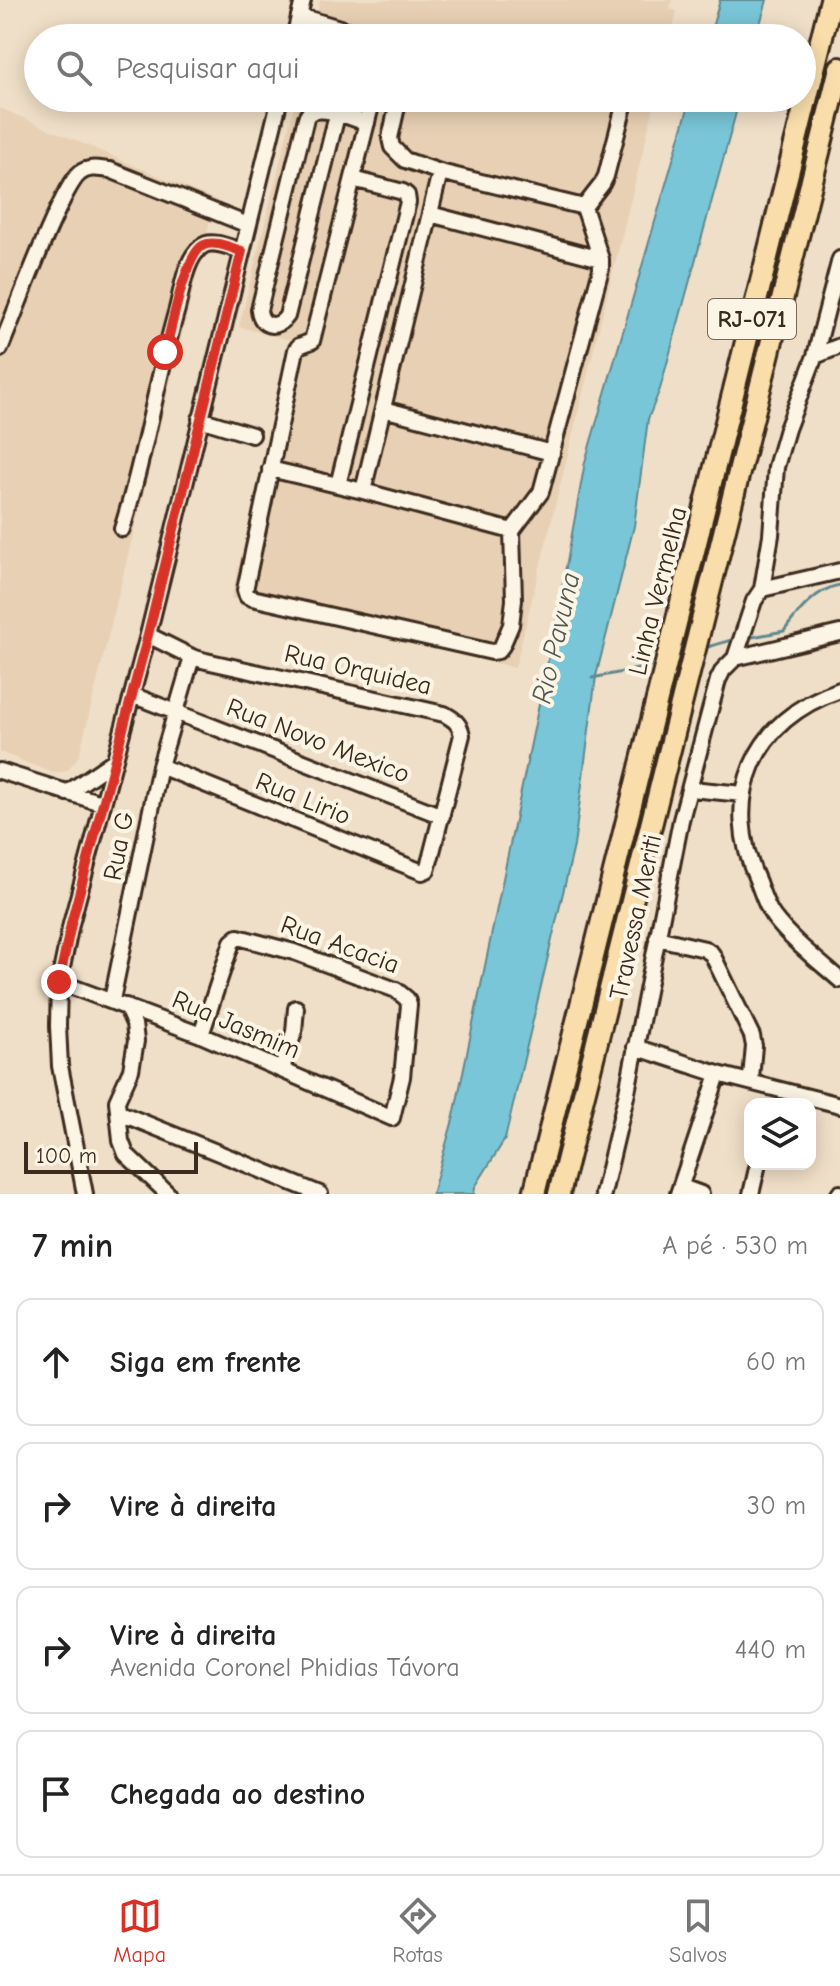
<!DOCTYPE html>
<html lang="pt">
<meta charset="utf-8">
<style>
:root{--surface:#fff;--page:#f2f2f2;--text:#222;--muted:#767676;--line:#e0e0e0;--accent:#d93025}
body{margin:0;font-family:"Comic Neue",sans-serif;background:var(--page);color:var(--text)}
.controls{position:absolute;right:24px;bottom:24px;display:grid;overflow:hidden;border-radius:16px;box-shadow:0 4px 20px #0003}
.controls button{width:72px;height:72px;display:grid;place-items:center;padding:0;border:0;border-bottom:2px solid var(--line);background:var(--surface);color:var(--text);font:40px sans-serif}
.scale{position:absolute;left:24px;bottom:20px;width:174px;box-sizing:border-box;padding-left:8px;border:4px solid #3b2a1e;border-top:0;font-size:22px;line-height:28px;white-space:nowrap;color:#3b2a1e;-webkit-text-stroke:6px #fcf5e5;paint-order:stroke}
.stop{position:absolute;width:24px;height:24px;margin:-18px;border:6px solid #d93025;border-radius:50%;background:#fff}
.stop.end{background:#d93025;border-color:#fff;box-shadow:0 2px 8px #0008}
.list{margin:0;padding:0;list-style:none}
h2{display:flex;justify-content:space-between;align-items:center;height:104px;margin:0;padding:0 32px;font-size:34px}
h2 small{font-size:26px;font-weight:400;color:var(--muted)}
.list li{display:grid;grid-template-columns:52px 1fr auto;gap:24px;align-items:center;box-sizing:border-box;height:128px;margin:0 16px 16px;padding:0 16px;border:2px solid var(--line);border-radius:16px}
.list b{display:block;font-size:30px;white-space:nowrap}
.list p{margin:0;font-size:26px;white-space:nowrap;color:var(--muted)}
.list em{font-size:26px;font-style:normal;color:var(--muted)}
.icon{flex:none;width:44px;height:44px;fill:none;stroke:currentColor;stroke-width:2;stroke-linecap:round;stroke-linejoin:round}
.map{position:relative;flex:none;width:840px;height:1194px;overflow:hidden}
.search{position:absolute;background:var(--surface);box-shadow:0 4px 20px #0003;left:24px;right:24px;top:24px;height:88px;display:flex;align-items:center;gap:20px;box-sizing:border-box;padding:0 28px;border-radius:44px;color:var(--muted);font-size:30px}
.sheet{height:680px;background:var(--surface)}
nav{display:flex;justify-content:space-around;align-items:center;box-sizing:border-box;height:112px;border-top:2px solid var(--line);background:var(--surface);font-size:22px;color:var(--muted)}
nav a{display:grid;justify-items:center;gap:4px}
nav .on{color:var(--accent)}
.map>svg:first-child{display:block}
.built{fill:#e8d0b4}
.water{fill:#79c6d8;stroke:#60888e;stroke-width:2}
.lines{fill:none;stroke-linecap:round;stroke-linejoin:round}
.stream{stroke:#60888e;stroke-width:3}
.minor-casing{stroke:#3b2a1e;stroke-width:20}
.highway-casing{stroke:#3b2a1e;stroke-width:26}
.minor{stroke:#fcf5e5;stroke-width:14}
.highway{stroke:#f9deab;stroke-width:20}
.route{stroke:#d93025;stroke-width:10}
.labels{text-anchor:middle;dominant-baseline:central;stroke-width:8;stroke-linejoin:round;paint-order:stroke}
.shield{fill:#fcf5e5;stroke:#75675a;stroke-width:2}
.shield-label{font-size:24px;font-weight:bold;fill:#3b2a1e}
.street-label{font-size:26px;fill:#3b2a1e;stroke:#fcf5e5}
.water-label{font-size:28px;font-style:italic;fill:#4e5956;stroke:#fcf5e5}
</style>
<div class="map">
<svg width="840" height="1194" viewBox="0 0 840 1194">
<rect width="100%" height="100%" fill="#f0dfc8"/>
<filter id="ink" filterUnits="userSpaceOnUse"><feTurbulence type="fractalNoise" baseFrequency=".0125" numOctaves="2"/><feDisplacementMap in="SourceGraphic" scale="16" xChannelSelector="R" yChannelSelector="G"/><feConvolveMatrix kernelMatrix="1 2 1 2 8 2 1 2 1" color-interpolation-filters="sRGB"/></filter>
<g filter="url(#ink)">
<path class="built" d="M320,0h352l-2,9 7,2 -6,27h-360z
M296,98h360l-141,570 -284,-70 63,-257 -55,-14z
M0,108l215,92 -136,556 -12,15 -14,2 -53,-21z"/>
<path class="water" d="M720,0h47l-11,38h-47z
M691,98h49l-80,291 -12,30 -14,107 -38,150 -22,170 -69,293 -30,48 -1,7h-42l22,-78 102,-494 29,-160z"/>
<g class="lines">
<path class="stream" d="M747,638l37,-7c13,-18 33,-43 56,-46
M704,648l31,-9
M592,678l46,-9 21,-6"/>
<g class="minor-casing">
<path id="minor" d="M299,16l75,22
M296,30l31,8
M294,38l9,-38
M373,98l-61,243 -13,5 -3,4 -51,240 2,6 5,2 240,54 6,-1 4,-5 9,-21 3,-25 -2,-69 29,-39 60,-223v-10l-17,-52 18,-23 4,-8 20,-78
M399,98l-9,40 2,9 13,13 35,12 144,35
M337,115l-50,201c-10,14 -26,11 -28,-6l47,-192 3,-5c15,-8 42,5 58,10
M430,214l171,45
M0,349c13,-30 61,-162 80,-176 9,-7 19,-4 30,-3l138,55
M815,356l25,-10
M383,409l169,44
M200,419l52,16
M270,469l93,22 149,40
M338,485l70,-283 -1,-7 -4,-3 -50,-13
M363,491l77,-319
M122,529c23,-72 34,-147 55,-220 5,-19 8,-49 24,-62 11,-9 29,1 41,4
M762,589l78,-18
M148,635l44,22 14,4 238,53c10,5 16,10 18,21l-31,121 -4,14 -5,2 -262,-106
M735,658l19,-57 8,-12 9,-54 5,-68 11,-38 28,-73 25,-97
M840,690c-88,29 -120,109 -82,192 4,11 8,24 15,34 18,24 44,44 67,64
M132,695l310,121
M0,771l101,32
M691,789l52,5
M67,793l45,-31
M657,938l48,11 7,5 40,82 2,10 -3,32
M59,982l142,53 191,83 10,-41 7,-72 -2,-6 -11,-9 -102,-38 -56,-15 -6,5 -31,93
M112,1000l48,-234 32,-109
M126,1006l8,18 2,17 -5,29 -14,31 4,40 5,13 42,40
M635,1047l83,27 122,31
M282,1069l12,-37 2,-24
M120,1113l200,81
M682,1187l19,7
M85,1194l-25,-128 -2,-40 1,-44 12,-58 77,-289 132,-537
M603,1194l24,-102 54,-272 37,-140 5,-10 12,-12 105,-25
M678,1194l40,-120
M751,1194l7,-30
M839,1194l1,-1"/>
</g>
<g class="highway-casing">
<path id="highway" d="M534,1194l297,-1194
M559,1194l281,-1126"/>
</g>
<use href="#minor" class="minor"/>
<use href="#highway" class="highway"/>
</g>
</g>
<g class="lines" filter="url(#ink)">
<path class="route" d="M59,982l12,-58 77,-289 94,-384c-11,-3 -27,-11 -38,-6 -19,8 -33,86 -39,107"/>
</g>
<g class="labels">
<rect class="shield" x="708" y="299" width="88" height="40" rx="6"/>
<g class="shield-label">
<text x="752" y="319">RJ-071</text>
</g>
<g class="street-label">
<text transform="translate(658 591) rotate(-76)">Linha Vermelha</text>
<text transform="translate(358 670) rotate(13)">Rua Orquidea</text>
<text transform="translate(318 741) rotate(21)">Rua Novo Mexico</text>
<text transform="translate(303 799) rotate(22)">Rua Lirio</text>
<text transform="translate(119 846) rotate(-79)">Rua G</text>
<text transform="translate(636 917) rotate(-78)">Travessa Meriti</text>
<text transform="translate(340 945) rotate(20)">Rua Acacia</text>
<text transform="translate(236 1025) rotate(23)">Rua Jasmim</text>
</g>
<g class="water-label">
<text transform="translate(556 638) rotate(-77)">Rio Pavuna</text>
</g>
</g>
</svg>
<div class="controls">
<button><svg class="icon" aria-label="layers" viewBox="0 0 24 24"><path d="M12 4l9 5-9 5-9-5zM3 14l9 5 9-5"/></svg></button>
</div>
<div class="scale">100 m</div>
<div class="stop" style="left:165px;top:352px"></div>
<div class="stop end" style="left:59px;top:982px"></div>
<div class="search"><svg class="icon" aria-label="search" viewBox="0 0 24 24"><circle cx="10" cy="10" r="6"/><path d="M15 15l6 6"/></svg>Pesquisar aqui</div>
</div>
<section class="sheet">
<h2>7 min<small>A pé · 530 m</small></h2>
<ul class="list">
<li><svg class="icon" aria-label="ahead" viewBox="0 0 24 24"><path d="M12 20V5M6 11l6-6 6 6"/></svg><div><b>Siga em frente</b></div><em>60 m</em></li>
<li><svg class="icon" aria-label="right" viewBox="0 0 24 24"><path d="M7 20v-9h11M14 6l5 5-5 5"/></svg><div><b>Vire à direita</b></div><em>30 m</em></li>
<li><svg class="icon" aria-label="right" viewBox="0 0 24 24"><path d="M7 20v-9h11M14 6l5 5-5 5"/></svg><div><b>Vire à direita</b><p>Avenida Coronel Phidias Távora</p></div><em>440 m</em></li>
<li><svg class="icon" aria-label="arrive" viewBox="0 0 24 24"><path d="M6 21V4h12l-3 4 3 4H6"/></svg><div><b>Chegada ao destino</b></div></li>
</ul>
</section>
<nav>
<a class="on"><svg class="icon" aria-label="map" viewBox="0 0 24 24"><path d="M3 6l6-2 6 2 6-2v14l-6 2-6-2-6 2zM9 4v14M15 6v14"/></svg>Mapa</a>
<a><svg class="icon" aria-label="directions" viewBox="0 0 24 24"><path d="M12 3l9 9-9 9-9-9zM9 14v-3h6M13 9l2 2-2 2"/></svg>Rotas</a>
<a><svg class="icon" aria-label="saved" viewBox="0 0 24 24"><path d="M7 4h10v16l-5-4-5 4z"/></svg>Salvos</a>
</nav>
